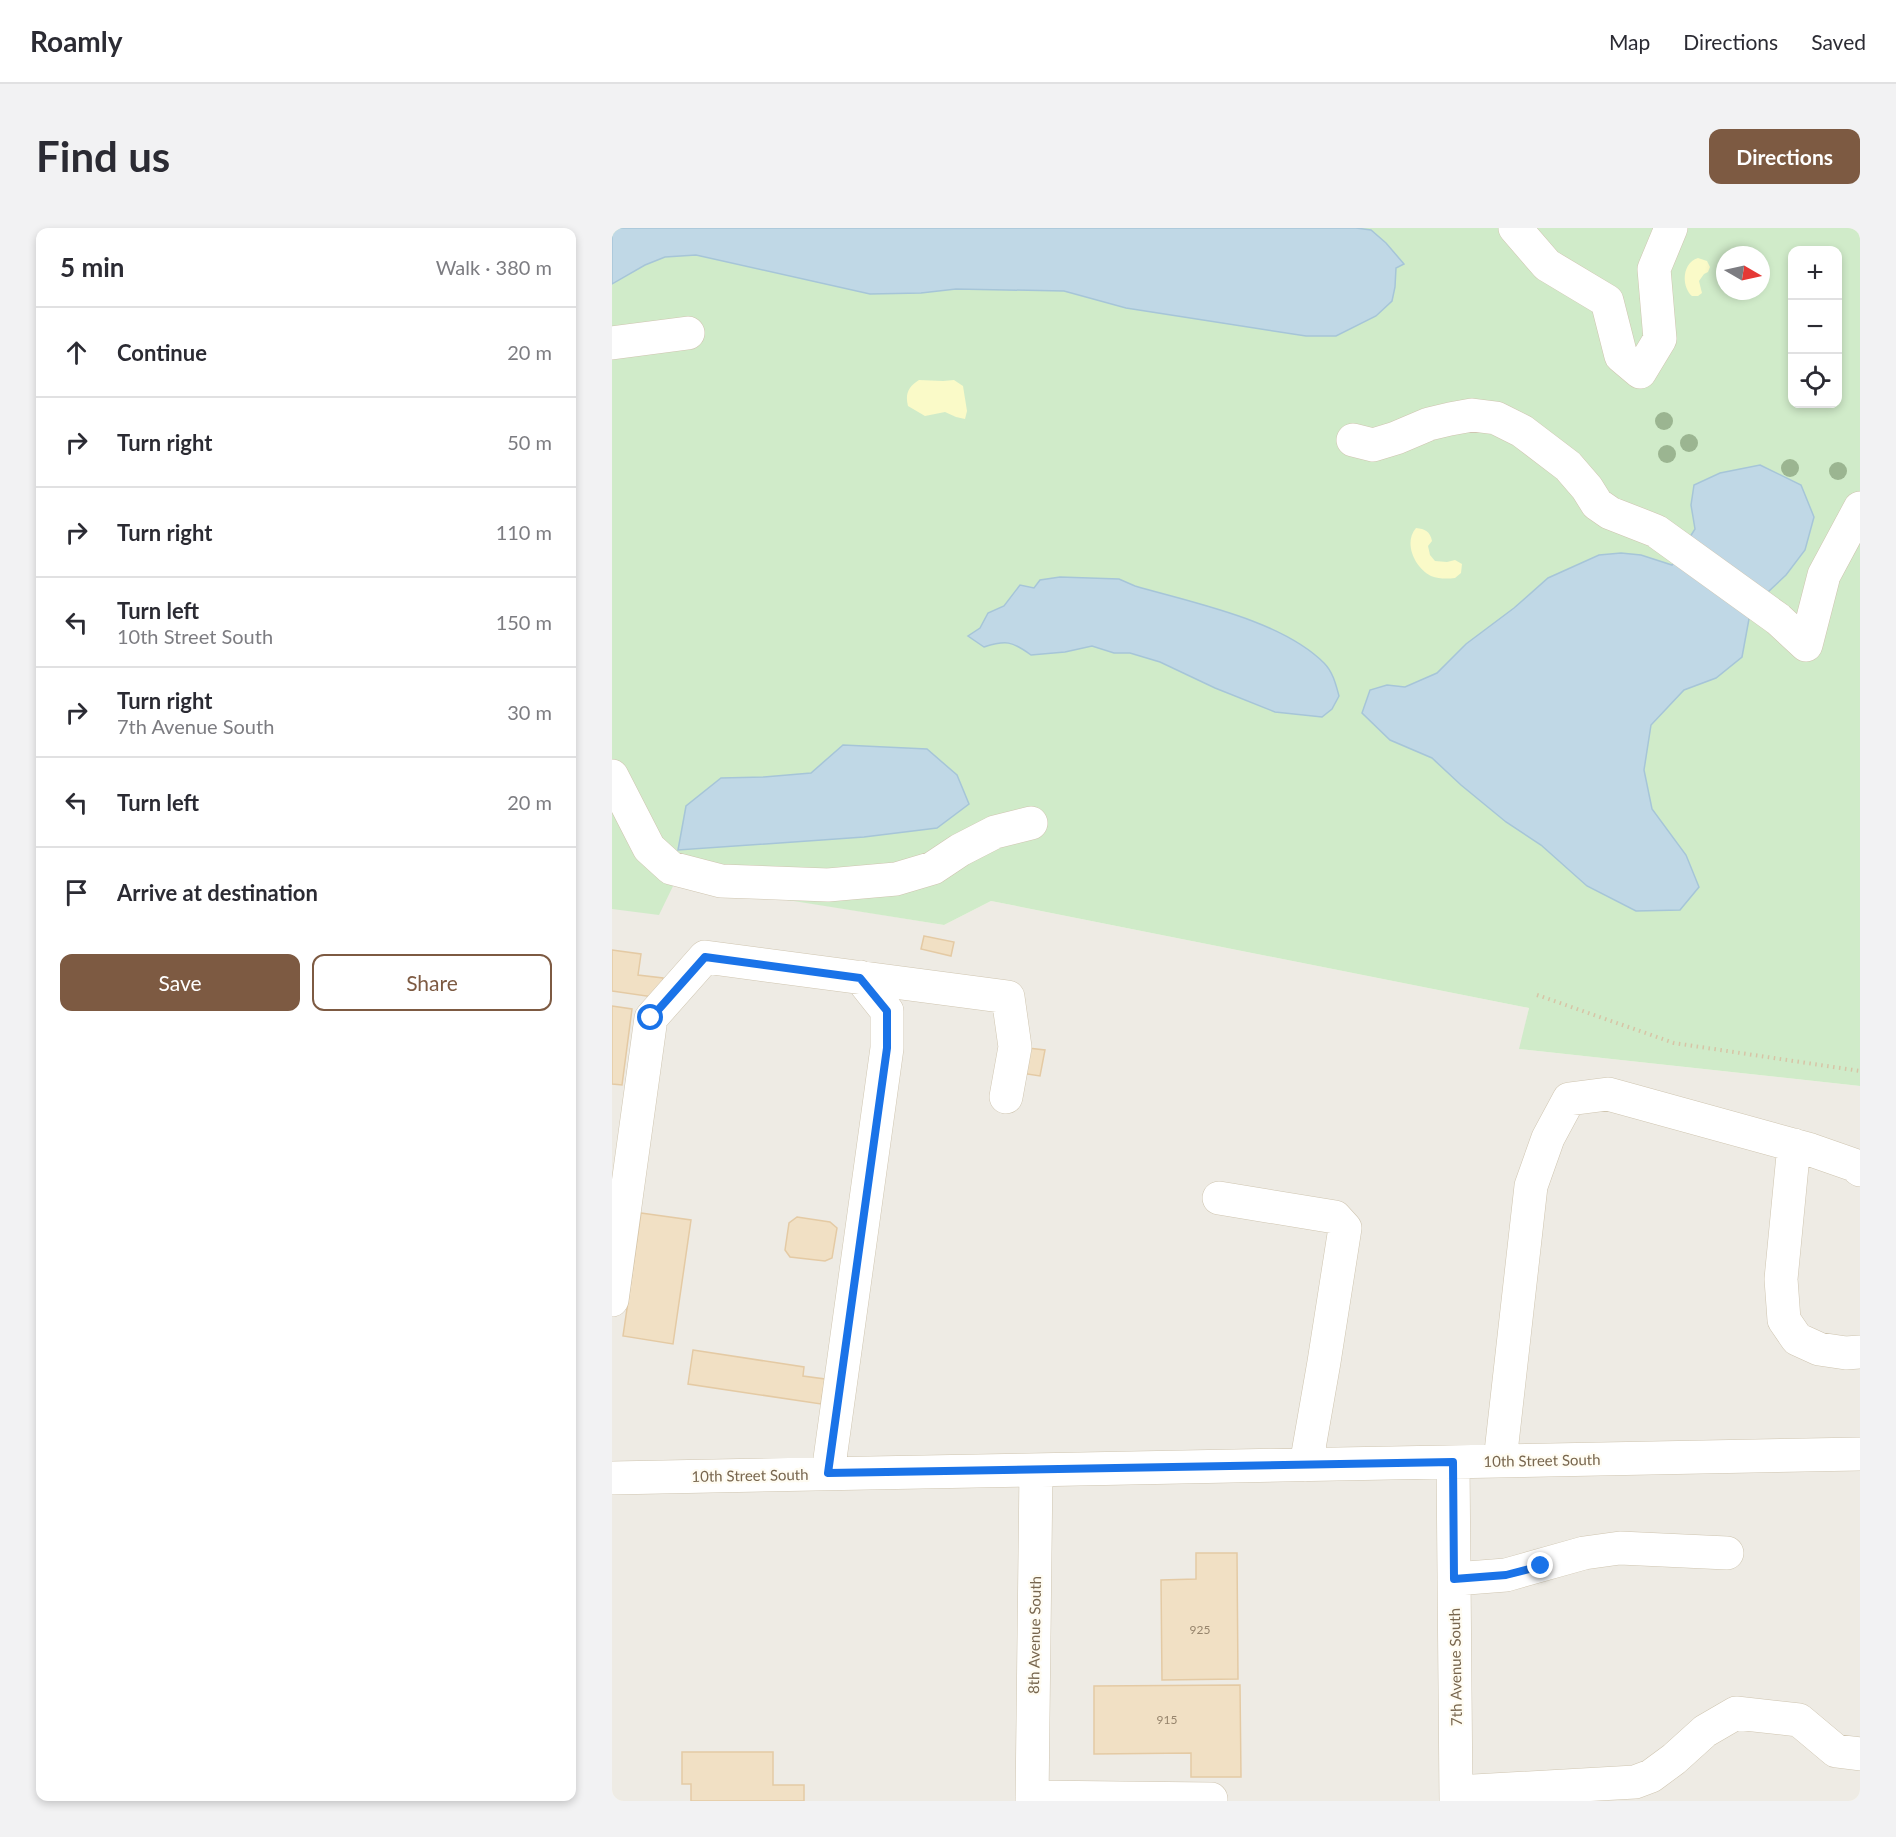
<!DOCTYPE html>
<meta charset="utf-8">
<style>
:root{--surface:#fff;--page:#f2f2f3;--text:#2b2b33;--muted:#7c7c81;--line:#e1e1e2;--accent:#7d5a42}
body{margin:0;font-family:Lato,sans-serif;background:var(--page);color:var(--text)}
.controls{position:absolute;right:18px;top:18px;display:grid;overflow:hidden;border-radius:12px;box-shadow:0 3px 9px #0003}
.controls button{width:54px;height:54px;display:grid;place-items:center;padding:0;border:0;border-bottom:2px solid var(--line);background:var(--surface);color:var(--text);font:30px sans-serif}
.compass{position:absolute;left:1104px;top:18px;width:54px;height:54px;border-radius:50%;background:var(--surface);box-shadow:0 3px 9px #0003;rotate:99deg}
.stop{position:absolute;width:18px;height:18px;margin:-14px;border:4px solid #1a73e8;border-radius:50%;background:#fff}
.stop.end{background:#1a73e8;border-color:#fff;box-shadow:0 2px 6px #0008}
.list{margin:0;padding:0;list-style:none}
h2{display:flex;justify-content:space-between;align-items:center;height:78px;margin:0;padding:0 24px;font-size:26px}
h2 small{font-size:20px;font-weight:400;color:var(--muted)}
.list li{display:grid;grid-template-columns:39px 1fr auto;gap:18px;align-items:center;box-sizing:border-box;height:90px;padding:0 24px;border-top:2px solid var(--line)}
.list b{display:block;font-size:22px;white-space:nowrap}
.list p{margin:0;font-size:20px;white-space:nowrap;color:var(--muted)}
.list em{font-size:20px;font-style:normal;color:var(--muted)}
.actions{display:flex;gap:12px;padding:18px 24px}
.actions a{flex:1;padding:14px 0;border:2px solid var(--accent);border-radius:12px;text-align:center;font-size:21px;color:var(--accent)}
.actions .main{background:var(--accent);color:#fff}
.icon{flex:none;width:33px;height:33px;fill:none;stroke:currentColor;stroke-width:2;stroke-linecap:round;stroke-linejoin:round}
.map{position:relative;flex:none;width:1248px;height:1573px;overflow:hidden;border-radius:12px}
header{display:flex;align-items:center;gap:36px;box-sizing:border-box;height:84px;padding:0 30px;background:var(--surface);border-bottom:2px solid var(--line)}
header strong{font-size:28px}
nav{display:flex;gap:33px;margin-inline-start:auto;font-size:21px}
.intro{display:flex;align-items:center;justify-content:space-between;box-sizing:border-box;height:144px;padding:0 36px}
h1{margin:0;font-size:42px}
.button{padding:15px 27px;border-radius:12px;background:var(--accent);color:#fff;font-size:21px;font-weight:700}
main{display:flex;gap:36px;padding:0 36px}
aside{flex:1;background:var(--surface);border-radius:12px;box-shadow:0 3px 9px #0003}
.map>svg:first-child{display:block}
.industrial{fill:#eeebe4}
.green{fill:#d0ebc9;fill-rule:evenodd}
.sand{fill:#fafac8}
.water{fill:#c0d8e6;stroke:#a6c5d8;stroke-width:1.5}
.building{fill:#f1e0c4;stroke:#e4caa4;stroke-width:1.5}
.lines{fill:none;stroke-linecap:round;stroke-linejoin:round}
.minor-casing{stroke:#cfc5b0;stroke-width:34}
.path{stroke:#d7c4a6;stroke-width:4;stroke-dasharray:1.5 4.5;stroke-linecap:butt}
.minor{stroke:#fff;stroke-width:33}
.tree{fill:#9bb591}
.route{stroke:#1a73e8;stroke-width:8}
.labels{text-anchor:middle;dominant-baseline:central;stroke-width:4.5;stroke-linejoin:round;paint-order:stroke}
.number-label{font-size:12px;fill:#96846c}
.street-label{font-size:15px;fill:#78664e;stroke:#fffcf2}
</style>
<header>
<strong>Roamly</strong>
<nav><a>Map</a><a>Directions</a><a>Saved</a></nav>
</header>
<div class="intro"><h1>Find us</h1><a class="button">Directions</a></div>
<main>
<aside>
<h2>5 min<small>Walk · 380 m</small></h2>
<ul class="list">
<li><svg class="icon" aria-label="ahead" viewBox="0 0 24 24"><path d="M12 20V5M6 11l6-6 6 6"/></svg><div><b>Continue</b></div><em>20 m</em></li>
<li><svg class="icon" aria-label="right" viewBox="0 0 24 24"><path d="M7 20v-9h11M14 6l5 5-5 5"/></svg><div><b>Turn right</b></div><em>50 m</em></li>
<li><svg class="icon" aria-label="right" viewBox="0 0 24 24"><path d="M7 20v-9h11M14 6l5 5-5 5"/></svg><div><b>Turn right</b></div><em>110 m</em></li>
<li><svg class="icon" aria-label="left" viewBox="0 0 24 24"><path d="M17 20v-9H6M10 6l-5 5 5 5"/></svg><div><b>Turn left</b><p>10th Street South</p></div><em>150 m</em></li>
<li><svg class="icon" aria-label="right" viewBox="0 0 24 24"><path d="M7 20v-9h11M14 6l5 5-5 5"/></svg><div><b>Turn right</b><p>7th Avenue South</p></div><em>30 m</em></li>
<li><svg class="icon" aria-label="left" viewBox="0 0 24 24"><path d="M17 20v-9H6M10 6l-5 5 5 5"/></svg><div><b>Turn left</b></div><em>20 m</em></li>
<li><svg class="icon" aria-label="arrive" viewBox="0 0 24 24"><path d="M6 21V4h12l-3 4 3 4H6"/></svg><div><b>Arrive at destination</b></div></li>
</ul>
<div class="actions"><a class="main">Save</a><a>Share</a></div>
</aside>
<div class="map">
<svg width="1248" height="1573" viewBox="0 0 1248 1573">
<rect width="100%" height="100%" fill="#fcf9ec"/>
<path class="industrial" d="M62,653l270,44 47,-24 538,107 -9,41 340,37v715h-1248v-892z"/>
<path class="green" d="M0,0h1248v858l-341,-37 10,-41 -538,-107 -47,24 -269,-43 -16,33 -47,-6zM1180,22h46v154h-46zM1113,27h36v36h-36z"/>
<path class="sand" d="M1086,30l9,3 3,6 -2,5 -4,2 -5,7 3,12 -4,3h-6c-11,-10 -10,-33 6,-38z
M307,152l24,1 11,-1 9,6 4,25 -2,8 -9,-2 -11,-5 -20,4 -17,-10c-3,-12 0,-19 11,-26z
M804,300c9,1 14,3 16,13l-4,5 2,9 5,6 12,1 8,-2 7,4 -1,9 -6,5c-8,1 -16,1 -24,-2 -16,-8 -28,-33 -15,-48z"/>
<path class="water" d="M0,0h744l15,2 15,13 18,21 -8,4 -1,19 -3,14 -16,15 -40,20h-30l-180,-28 -62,-17 -108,-2 -35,4 -51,1 -174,-39 -31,2 -20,8 -33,19z
M1148,237l41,20 13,32 -9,33 -19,25 -35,33 -9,49 -26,21 -32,12 -33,35 -7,45 8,39 34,46 13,32 -19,23 -44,1 -49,-25 -46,-41 -35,-23 -45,-37 -29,-27 -42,-18 -28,-27 8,-23 17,-5 18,2 32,-14 29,-29 48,-36 34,-30 51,-23 22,-2 20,2 31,10 23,-36 -4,-24 3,-20 26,-12z
M448,349l59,2 16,7c58,17 146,34 189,77 9,9 12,22 15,33l-7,13 -10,8 -47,-5 -60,-24 -55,-26 -30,-9h-16l-22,-7 -27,6 -34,3c-19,-14 -25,-15 -47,-8l-16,-11 12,-8 8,-15 16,-7 16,-21 14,3 6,-8z
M231,517l84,4 30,26 12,29 -32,24 -73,9 -186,13 8,-44 35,-28 43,-1 47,-4z"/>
<path class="building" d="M312,708l30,6 -3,14 -30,-7z
M0,722l29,4 -3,21 25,3 -3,20 -48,-7z
M0,778l20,3 -10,76 -10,-1z
M407,819l26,3 -5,26 -25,-4z
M29,985l50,7 -18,124 -50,-8z
M185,989l33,5 7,6 -5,30 -7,3 -35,-4 -5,-7 4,-27z
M81,1122l111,17 -1,9 22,3 -4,25 -133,-20z
M584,1325h41l1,126 -76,1 -1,-100 35,-1z
M628,1457l1,92h-50v-24l-97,1v-68z
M70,1524h91v33h31v16h-113v-17h-9z"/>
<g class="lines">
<g class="minor-casing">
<path id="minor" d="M903,0l32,37 60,36 14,55 19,16 20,-33 -6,-70 17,-41
M0,115l76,-10
M741,212l20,5 23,-7 33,-14 21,-5 22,-4 24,3 26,13 46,35 19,22 10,16 13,9 46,18 122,88 28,26 18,-70 36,-67
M0,548l37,72 22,20 50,13 107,4 68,-6 37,-11 27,-18 35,-18 36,-9
M1182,917l-13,134 3,41 13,19 22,10 27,4 14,-1
M607,970l116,19 10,11 -21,134 -18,103
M0,1072l39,-282 54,-61 303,40 7,50 -9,50
M888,1233l31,-275 17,-48 21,-39 39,-5 203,56 43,15 6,5
M841,1234l3,339
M216,1245l59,-425v-37l-27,-34
M0,1250l1248,-24
M842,1351l52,-4 78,-22 36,-5 107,5
M844,1564l179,-10 16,-6 23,-17 31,-28 31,-18 63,7 37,31 24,3
M420,1569l179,2v2
M420,1573l4,-331"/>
</g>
<path class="path" d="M925,767l137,48 186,28"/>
<use href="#minor" class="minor"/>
</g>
<g class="tree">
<circle cx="1052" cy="193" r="9"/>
<circle cx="1077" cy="215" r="9"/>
<circle cx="1055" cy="226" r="9"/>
<circle cx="1178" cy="240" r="9"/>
<circle cx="1226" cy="243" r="9"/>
</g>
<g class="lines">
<path class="route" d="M39,790l54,-61 155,21 27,33v37l-59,425 625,-11 1,117 52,-4 35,-9"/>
</g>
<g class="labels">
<g class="number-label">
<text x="588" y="1401">925</text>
<text x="555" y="1491">915</text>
</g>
<g class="street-label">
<text transform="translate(930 1232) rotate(-1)">10th Street South</text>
<text transform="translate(138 1247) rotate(-1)">10th Street South</text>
<text transform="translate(422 1407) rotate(-89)">8th Avenue South</text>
<text transform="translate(843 1439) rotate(-91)">7th Avenue South</text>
</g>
</g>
</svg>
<div class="controls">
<button>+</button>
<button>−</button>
<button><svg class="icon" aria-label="locate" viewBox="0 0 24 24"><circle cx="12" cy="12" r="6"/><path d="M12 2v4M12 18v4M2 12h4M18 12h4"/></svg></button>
</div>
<svg class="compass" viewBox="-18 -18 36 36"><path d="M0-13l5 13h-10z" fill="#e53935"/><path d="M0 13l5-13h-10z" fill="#7c7c81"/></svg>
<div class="stop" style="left:39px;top:790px"></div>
<div class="stop end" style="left:929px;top:1338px"></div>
</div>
</main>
